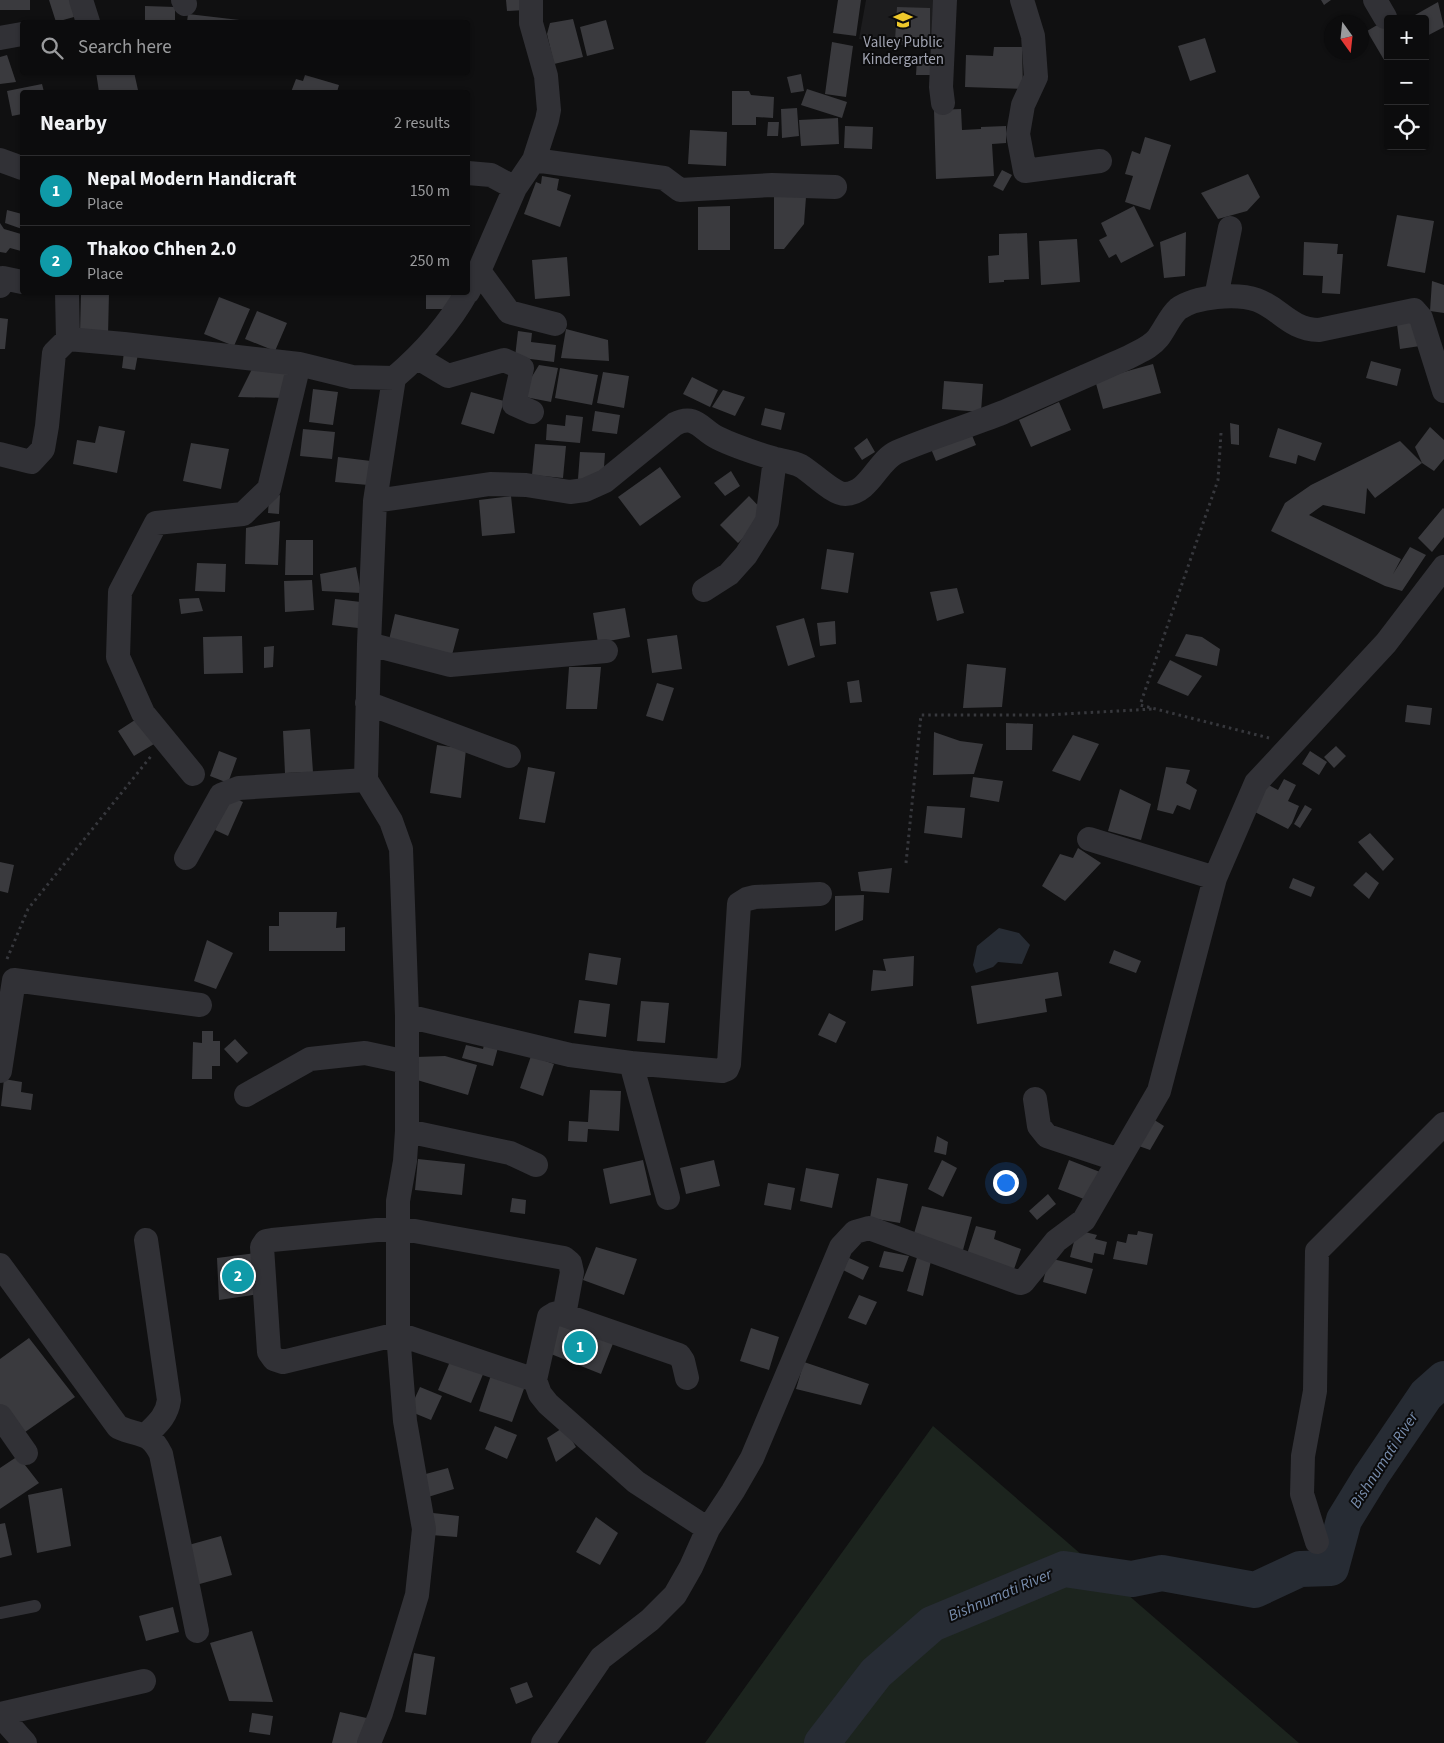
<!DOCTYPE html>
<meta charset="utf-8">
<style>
:root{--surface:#0c0c0d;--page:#1a1a1b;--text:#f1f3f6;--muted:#9a9b9d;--line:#2c2c2e;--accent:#0b8043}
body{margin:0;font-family:"Source Sans 3",sans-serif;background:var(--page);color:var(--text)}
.controls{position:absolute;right:15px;top:15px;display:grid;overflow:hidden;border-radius:5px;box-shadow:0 1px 4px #0004}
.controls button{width:45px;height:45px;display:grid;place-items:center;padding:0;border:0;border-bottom:1px solid var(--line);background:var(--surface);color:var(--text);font:25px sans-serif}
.compass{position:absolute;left:1324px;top:15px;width:45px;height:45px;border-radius:50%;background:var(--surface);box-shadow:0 1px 4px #0004;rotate:165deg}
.you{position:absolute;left:1005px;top:1182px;width:18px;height:18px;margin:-12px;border:4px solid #fff;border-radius:50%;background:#1a73e8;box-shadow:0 0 0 8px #1a73e833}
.badge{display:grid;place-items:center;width:32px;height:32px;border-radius:50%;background:var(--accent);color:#fff;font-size:16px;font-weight:700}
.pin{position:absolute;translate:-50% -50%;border:2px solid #fff;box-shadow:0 1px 5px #0006}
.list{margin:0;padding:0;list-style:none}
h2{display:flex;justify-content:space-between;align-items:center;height:65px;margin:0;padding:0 20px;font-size:21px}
h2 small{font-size:16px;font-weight:400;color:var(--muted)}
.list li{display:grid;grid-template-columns:32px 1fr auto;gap:15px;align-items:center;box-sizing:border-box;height:70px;padding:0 20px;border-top:1px solid var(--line)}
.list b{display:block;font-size:19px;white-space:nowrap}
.list p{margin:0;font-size:16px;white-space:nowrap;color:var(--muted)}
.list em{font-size:16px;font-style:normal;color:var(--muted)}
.icon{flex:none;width:28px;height:28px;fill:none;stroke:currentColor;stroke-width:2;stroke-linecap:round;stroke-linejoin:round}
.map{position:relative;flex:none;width:1444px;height:1743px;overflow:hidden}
.search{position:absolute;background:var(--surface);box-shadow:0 1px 4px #0004;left:20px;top:20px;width:450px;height:55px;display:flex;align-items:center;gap:12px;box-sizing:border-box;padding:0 18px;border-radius:5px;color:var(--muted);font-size:19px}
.panel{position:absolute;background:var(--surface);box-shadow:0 1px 4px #0004;left:20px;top:90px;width:450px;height:205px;border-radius:5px}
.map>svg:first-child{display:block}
.built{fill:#1c1c1e}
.green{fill:#1c241e}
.water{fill:#272c34}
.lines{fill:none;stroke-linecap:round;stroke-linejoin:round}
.river{stroke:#272c34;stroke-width:36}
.building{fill:#3a3a3e}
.path{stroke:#37383d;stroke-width:3;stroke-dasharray:2.5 4;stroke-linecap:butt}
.lane{stroke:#313136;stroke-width:12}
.street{stroke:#313136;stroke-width:24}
.labels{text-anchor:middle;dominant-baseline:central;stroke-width:4;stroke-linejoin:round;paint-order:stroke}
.poi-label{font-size:15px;fill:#a1a4b2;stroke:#0b0b0c}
.water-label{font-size:16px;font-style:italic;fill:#788dad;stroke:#0b0b0c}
</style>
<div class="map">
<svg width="1444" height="1743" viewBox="0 0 1444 1743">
<rect width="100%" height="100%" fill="#101011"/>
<path class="built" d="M866,0h79l-2,44 -27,3 -57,-8z"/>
<path class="green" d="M933,1426l366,317h-594z"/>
<path class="water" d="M999,928l20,5 11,12 -8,19 -24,-2 -5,5 -17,6 -3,-8 4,-19z"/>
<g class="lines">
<path class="river" d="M822,1743l54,-70 56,-49 132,-55 68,10 30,-6 93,17 45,-21 31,-1 13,-48 27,-44 55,-81 18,-16"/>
</g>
<path class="building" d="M0,0h30v10h-30z
M49,0h22l3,17 -18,5z
M506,0h20v10l-19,1z
M838,0h23l-5,36 -23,-3z
M1321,0h10l-7,5z
M1438,2l6,25 -19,10v-18h-17z
M145,6l30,1v15h-30z
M897,7l33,1v34l-35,-1z
M188,14l60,7v1h-61z
M573,19l10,38 -29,7 -7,-30 3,-11z
M606,20l8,29 -27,7 -7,-29z
M1384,21l4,7 -1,37 -20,-34z
M1205,38l11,34 -26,9 -12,-35z
M832,42l21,4 -7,51 -21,-3z
M994,47h28l1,42 -58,-2 1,-32 27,1z
M7,55l9,27 -16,2v-27z
M917,59l15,1 -1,15h-15z
M96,72h38l4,18 -19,2h-20z
M801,74l3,17 -13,2 -4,-16z
M305,75l34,10 -2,7h-46l5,-13 7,2z
M42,84l2,8h-22v22l-10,2 -5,-25z
M807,89l40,13 -5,16 -41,-13z
M732,91h17l2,4 23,2 -1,21 -17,-1v8h-24z
M797,108l2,28 -17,2 -1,-29z
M961,109l1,21 19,-1v-2l25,-1v17l-14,1 2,32 -58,3 -2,-69z
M838,118l1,26 -38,2 -2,-26z
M768,122h11l-1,14h-11z
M845,126l28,1 -1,22 -28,-1z
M690,130l37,2 -1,34 -38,-2z
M1145,137l26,8 -21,65 -25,-8 8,-26 -8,-2 7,-23 8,3z
M1002,170l10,5 -9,16 -10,-5z
M1248,174l12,23 -13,14 -29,8 -17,-26z
M542,176l17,3 -2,11 14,5 -11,32 -36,-13 12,-32 5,2z
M774,197h32l-2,27 -20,25h-10z
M730,206v44h-32v-43z
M1134,206l20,40 -33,17 -5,-9 -7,4 -10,-18 8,-4 -6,-13z
M7,210l15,4v15l-17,-6z
M1397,215l37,6 -9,52 -38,-7z
M0,223l4,6 17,5v17l-11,-3 -4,5 -6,-1z
M1186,232l-1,44 -21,2 -4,-36z
M1027,233l2,46 -25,1v2l-15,1 -1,-27 11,-1v-21z
M1077,239l3,43 -39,3 -2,-44z
M1304,242l34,2 -1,10h6l-3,40 -18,-1 1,-17 -20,-1z
M567,257l3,39 -35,3 -3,-39z
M1432,281l12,4v28l-14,-2z
M81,292h28l-1,44 -28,-3z
M426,292h26v17h-26z
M219,297l31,12 -16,37 -30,-12z
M257,311l30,12 -12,28 -30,-12z
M1416,314l4,32 -20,3 -4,-33z
M0,318l8,1 -3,30h-5z
M566,329l42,11 1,21 -48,-3z
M518,331l14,2 -1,9 25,3 -2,17 -39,-5z
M124,352l14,2 -3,16 -13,-2z
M256,361l37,7 -7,30 -48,-1z
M1371,361l30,8 -4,17 -31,-8z
M1153,364l8,29 -58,16 -8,-29z
M539,365l19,3 -7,34 -31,-6z
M560,368l38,7 -6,30 -37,-7z
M603,372l26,4 -5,32 -27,-5z
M692,377l26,13 -8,17 -27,-13z
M944,381l39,3 -2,28 -39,-3z
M313,389l25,3 -5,33 -24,-3z
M723,390l22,7 -10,19 -23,-9z
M471,392l33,9 -10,33 -33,-10z
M1059,402l12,28 -40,17 -12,-27z
M765,408l20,5 -4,17 -20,-5z
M595,411l25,4 -3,19 -25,-3z
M566,415l17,2 -3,26 -34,-3 1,-16 18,2z
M1230,423l9,2v20l-8,-1z
M99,426l26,5 -8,42 -44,-9 4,-24 18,3z
M1430,427l14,13v19l-10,12 -12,-8 -47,35 -8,-10 -2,26 -42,-9 -14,10 92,44 -8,15 17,-27 16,8 -24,36 -17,-5 -114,-55 14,-28 26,-18 89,-44 22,22 -7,-16z
M969,428l7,17 -40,16 -7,-17z
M1278,428l44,15 -7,18 -17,-6 -2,9 -27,-7z
M303,429l32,3 -3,27 -32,-3z
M867,438l8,14 -13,8 -8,-12z
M191,443l38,6 -8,40 -38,-8z
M535,444l31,2 -3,32 -31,-3z
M580,452l25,1 -2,28 -25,-2z
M338,457l33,4 -3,24 -33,-3z
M660,467l21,30 -41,29 -22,-29z
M731,471l9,15 -15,10 -11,-13z
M280,495l-1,19 -11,-1 1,-15z
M511,496l4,37 -33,3 -3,-36z
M749,496l18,19 -29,28 -18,-18z
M1443,508l1,1v28l-12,15 -14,-14z
M280,521l-2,44 -33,-1 1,-36z
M286,540h27v35h-28z
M827,549l27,4 -6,40 -27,-4z
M197,563l29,1 -1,28 -30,-1z
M356,567l5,26 -39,-2 -2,-17z
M312,580l2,30 -29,2 -1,-31z
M957,588l7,25 -27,8 -7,-29z
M199,598l4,13 -22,3 -2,-15z
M335,599l26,3 -3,26 -26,-3z
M625,608l5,29 -32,6 -5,-30z
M395,614l64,15 -7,26 -63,-15z
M804,618l11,39 -27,9 -12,-40z
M835,621l1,23 -16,2 -3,-23z
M1186,634l16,3 18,12 -3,17 -42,-10z
M677,635l5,34 -30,4 -5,-34z
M242,636l1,37 -39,1 -1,-37z
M274,646l-1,21 -9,1v-21z
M1170,660l32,16 -14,20 -31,-13z
M967,664l39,4 -4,39 -39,1z
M569,667h32l-4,42h-31z
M859,680l3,22 -12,1 -3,-21z
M657,683l17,5 -11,33 -17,-5z
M1407,705l25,3 -2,17 -25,-3z
M138,718l16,26 -20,12 -16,-25z
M1006,723l27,1 -1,26h-26z
M310,729l3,43 -28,1 -2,-42z
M934,732l26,9 23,3 -9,30 -41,1z
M1073,735l26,9 -19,37 -28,-10z
M437,745l29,4 -5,49 -31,-5z
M1336,746l10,10 -12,12 -10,-11z
M219,751l18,7 -9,25 -18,-7z
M1310,751l17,11 -8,13 -17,-11z
M528,767l27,5 -10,51 -26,-4z
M1166,767l24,3 -4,13 11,7 -7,20 -13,-5 -4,9 -16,-4z
M973,777l30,4 -4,21 -29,-5z
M1284,779l12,6 -8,16 11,5 -7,17 -4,6 -39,-20 14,-27 15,8z
M1120,789l31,15 -10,36 -33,-9z
M229,796l14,6 -15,34 -13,-6z
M1305,805l7,4 -12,19 -6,-4z
M927,806l38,2 -3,30 -38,-5z
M1370,833l24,26 -11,12 -25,-29z
M1078,848l23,15 -36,38 -23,-15 18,-32 13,4z
M0,862l14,3 -6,28 -8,-2z
M892,868l-3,25 -28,-2 -3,-19z
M1366,872l13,11 -10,16 -16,-14z
M1293,878l22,9 -4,10 -22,-9z
M864,895l-1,25 -28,11v-35z
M279,912h58l-1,16 9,-1v24h-76v-25h10z
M207,940l26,13 -17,36 -22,-8z
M1114,950l27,11 -5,12 -27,-10z
M589,953l32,5 -4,27 -32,-5z
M914,956l-1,30 -42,5 2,-21 13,1 -3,-12z
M1058,972l4,24 -17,3 2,13 -70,12 -6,-38z
M579,1000l31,4 -4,33 -32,-4z
M641,1001l28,2 -4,40 -28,-2z
M829,1013l17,9 -10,21 -18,-8z
M202,1031h11v10h7v25h-8v13h-20l1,-37 9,1z
M235,1039l13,14 -11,10 -13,-14z
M485,1041l14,3 -6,22 -31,-8 4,-13 17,4z
M445,1056l32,9 -9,30 -51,-15 -1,-23z
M531,1056l23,8 -11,32 -23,-8z
M4,1079l18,3 -1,10 12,2 -2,16 -30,-4z
M590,1090l31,1 -2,40 -31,-2 -1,13 -19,-1 1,-20 19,1z
M1148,1116l16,10 -14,24 -14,-5z
M937,1136l11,6 -2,13 -12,-3z
M418,1159l47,5 -3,31 -47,-5z
M643,1160l8,35 -41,9 -7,-35z
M714,1160l6,26 -34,8 -6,-26z
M942,1160l15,8 -14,29 -15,-8z
M1069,1160l31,12 -11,29 -31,-12z
M806,1168l33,6 -7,34 -32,-7z
M877,1178l31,6 -8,39 -30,-5z
M768,1183l27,5 -4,22 -27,-5z
M1048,1194l8,10 -19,16 -8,-9z
M512,1198l14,2 -1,14 -15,-2z
M922,1206l50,11 -9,33 -50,-13z
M976,1226l20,5 -2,8 27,10 -8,23 -46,-18z
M1077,1230l20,5 -2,4 12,3 -3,13 -10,-2 -2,10 -22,-6z
M1138,1231l15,3 -6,31 -34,-6 4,-18 9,2 2,-9 9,1z
M596,1247l41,12 -13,36 -41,-15z
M884,1251l25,5 -6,16 -24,-5z
M256,1253l4,41 -41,6 -2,-42z
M918,1254l13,7 -8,35 -16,-5z
M849,1258l20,9 -6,13 -20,-10z
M1049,1258l44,11 -7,25 -43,-12z
M859,1295l18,7 -11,23 -18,-7z
M559,1320l55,21 -13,33 -55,-22z
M751,1328l28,9 -10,33 -29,-9z
M29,1338l46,59 -57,40 -18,-25v-53z
M451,1359l33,13 -13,31 -33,-13z
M804,1362l65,22 -8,21 -65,-16z
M491,1375l34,11 -13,36 -33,-11z
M420,1387l22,9 -11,24 -22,-9z
M495,1426l22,9 -10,24 -22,-10z
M564,1427l12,20 -20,15 -9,-24z
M18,1456l21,27 -39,26v-41z
M448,1468l6,21 -26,8 -6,-22z
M62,1488l9,58 -34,7 -9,-58z
M433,1513l26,3 -2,21 -26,-2z
M596,1517l22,16 -18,32 -24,-13z
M5,1523l7,32 -12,3v-34z
M221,1536l11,39 -36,10 -11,-39z
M173,1607l6,25 -33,9 -7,-25z
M252,1631l21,71 -44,-1 -19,-58z
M414,1653l21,4 -9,58 -21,-3z
M527,1682l6,15 -17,7 -6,-16z
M340,1712l31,7 -5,24h-34z
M252,1713l21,3 -3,19 -21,-3z"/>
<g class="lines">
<path class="path" d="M1221,433l-3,47 -78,225 129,33
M906,863l15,-148h125l107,-6
M7,959l21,-50 124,-154"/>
<path class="lane" d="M0,1613l35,-7"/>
<path class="street" d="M81,0l7,22
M183,0l2,4
M1022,0l11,36 3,41 -13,28 -5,29 7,37 75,-10
M1375,0l10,17
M0,38l22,-4
M943,103l-2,-16 4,-87
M0,160l22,8
M534,160l130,18 16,12 92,-5 63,2
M468,173l23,2 24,13
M479,271l30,41 46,12
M0,286l3,-8 19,4
M67,292l1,47
M468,292l11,-21 36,-83 19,-28 13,-40 2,-10 -3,-34 -15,-53v-23
M1216,297l14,-69
M418,358l30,18 56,-16 18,8 -8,36 18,8
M0,454l31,8 12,-13 4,-23 7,-73 14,-14 56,5 175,20 53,13 42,1c28,-24 54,-52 73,-86
M375,501l115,-17 36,1 44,7 15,-2 20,-9 70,-57c21,-11 27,7 43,14 18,9 38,15 57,21 8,2 18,3 26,7 12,7 32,28 44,28 25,-1 32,-33 52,-42 35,-15 72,-26 107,-40 42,-18 84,-37 125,-55 11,-6 22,-10 29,-19 7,-9 12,-22 20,-29 18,-13 59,-16 79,-9 24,9 32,29 62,30l95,-20 7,8 23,73
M704,590l25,-16 17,-19 21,-34 8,-62
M369,644l81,21 156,-14
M367,703l142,53
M193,774l-50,-61 -25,-56 2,-65 36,-69 87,-9 26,-25 30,-125
M1089,839l126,39
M186,858l35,-63 18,-7 127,-8
M407,1016l163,39 61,8 37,135
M631,1063l91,8 5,-2 2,-5 10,-160 8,-5 8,-2 65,-3
M0,1071l14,-91 186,25
M246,1095l64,-36 55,-6 42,9
M1035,1099l4,27 8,10 72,24
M407,1131l103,22 26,12
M146,1240l23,160c-2,16 -12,24 -23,35
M0,1265l118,162c22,10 31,3 43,27l36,177
M687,1378l-4,-17 -4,-6 -121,-42 -4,1 -5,3 -14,63 5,14 8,10 88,78 72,47
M535,1380l-137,-46 -115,28 -9,-3 -5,-7 -7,-105 4,-6 6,-1 126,-12 166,30 6,5 2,9 -8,43
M0,1416l26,37
M1317,1542l-15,-48 1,-38 12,-65 2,-140 127,-127
M0,1714l144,-33
M0,1715l25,28
M369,1743l12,-30 36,-118 7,-66 -19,-108 -7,-87v-133l7,-40 2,-30v-115l-6,-167 -10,-28 -25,-41 3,-136 6,-143 19,-123
M543,1743l58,-85 49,-38 25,-25 16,-28 17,-38 25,-38 19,-33 89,-211 14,-15 14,-4 151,55 3,-1 33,-41 28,-21 75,-129 56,-213 41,-95 130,-140 58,-76"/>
</g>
<defs>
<g id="school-bare" transform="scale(1.5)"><path d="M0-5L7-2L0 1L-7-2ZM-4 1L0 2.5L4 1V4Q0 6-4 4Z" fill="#eec82b" stroke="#0b0b0c" stroke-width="2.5" paint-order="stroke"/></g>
</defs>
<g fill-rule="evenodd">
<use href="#school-bare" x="903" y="20"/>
</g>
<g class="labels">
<g class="poi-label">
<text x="903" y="42">Valley Public<tspan x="903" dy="17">Kindergarten</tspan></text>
</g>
<g class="water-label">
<text transform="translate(1384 1460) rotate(-57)">Bishnumati River</text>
<text transform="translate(1000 1595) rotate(-23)">Bishnumati River</text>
</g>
</g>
</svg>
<div class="controls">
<button>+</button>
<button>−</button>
<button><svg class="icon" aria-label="locate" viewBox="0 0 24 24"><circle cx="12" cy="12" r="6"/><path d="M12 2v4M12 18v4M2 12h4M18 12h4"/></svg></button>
</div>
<svg class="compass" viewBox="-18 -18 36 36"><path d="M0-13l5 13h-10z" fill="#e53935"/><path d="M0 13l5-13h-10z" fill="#9a9b9d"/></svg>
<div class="you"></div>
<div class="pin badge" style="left:580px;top:1347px;background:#0f9aa8">1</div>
<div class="pin badge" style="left:238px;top:1276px;background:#0f9aa8">2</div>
<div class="search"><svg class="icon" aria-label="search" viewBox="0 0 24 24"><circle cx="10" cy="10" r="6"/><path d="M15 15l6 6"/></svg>Search here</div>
<section class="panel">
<h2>Nearby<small>2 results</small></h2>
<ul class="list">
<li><span class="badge" style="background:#0f9aa8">1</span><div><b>Nepal Modern Handicraft</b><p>Place</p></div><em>150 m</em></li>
<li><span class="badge" style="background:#0f9aa8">2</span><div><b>Thakoo Chhen 2.0</b><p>Place</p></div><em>250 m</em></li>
</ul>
</section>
</div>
